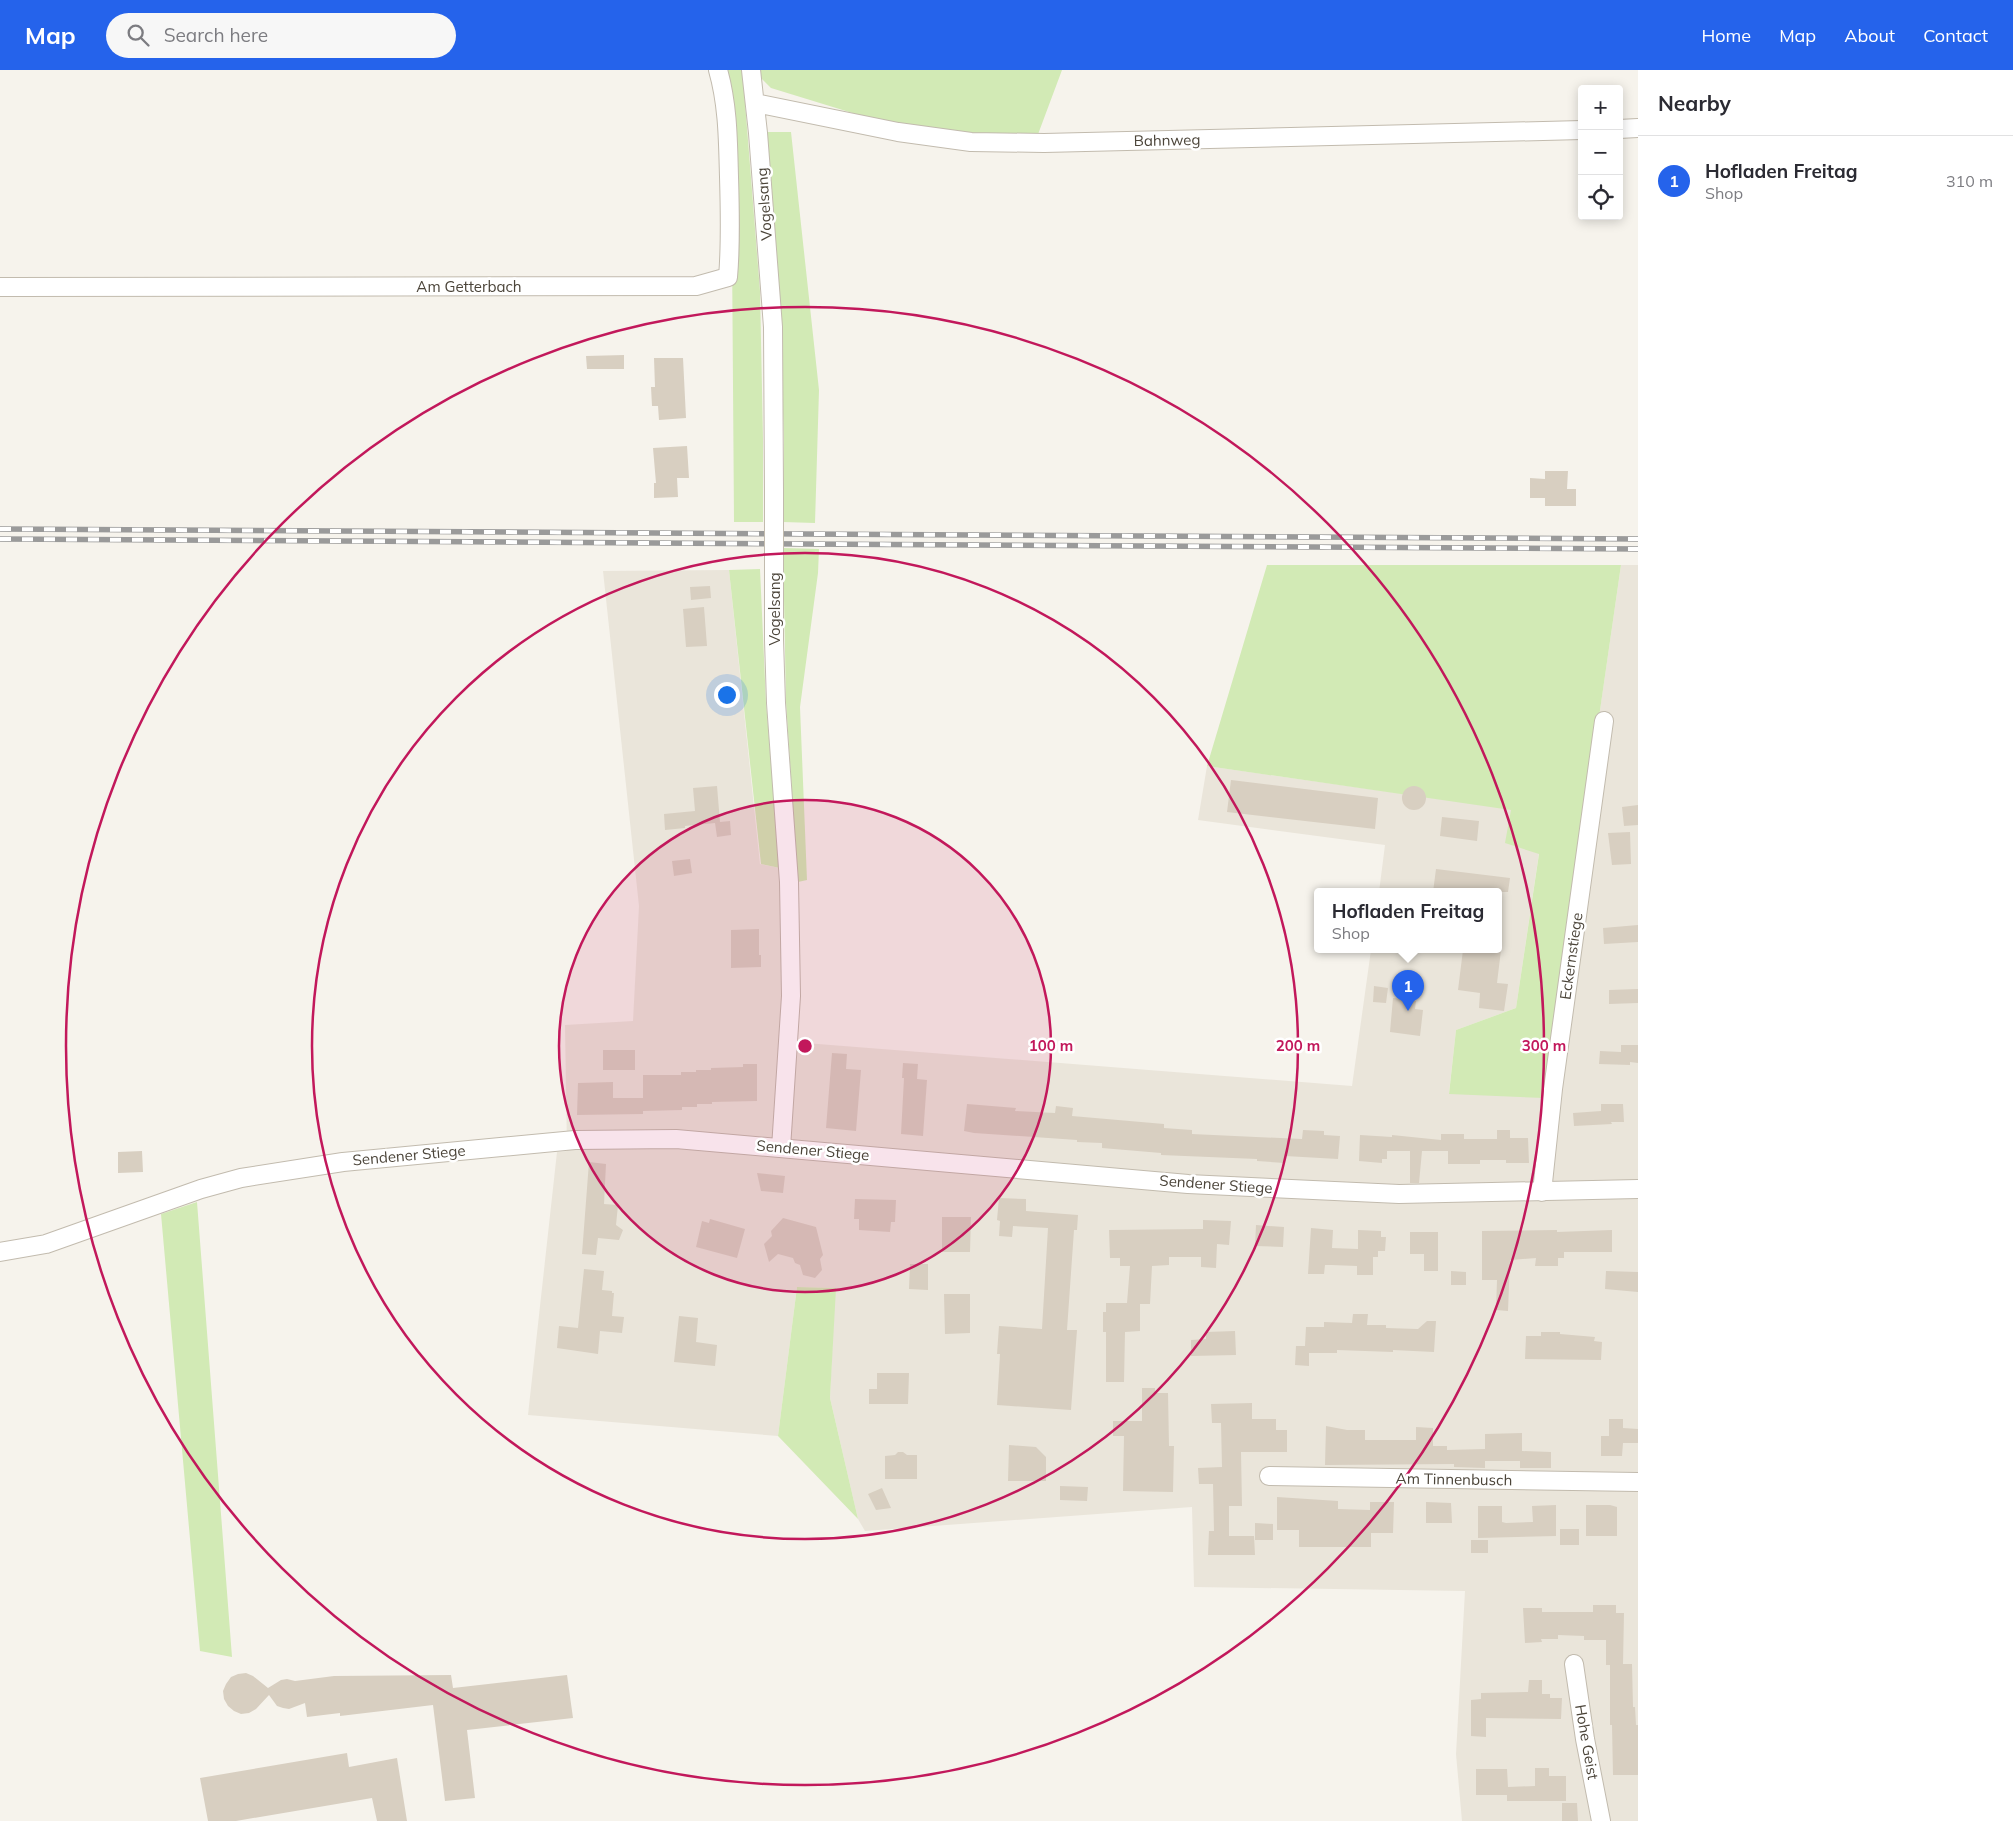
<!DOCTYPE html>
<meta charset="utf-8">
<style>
:root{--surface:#fff;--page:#f7f7f7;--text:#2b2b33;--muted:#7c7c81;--line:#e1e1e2;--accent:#2563eb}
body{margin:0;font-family:Mulish,sans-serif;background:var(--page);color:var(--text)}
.controls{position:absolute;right:15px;top:15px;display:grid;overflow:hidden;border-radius:5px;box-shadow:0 2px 12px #0003}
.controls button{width:45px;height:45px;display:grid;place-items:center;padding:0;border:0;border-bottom:1px solid var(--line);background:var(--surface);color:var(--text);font:25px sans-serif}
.you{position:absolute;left:726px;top:624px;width:18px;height:18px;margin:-12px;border:4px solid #fff;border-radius:50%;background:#1a73e8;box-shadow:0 0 0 8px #1a73e833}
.badge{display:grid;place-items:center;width:32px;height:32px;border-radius:50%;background:var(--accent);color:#fff;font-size:16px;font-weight:700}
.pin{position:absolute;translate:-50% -41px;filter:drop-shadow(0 1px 2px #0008)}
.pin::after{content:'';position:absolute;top:26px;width:18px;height:15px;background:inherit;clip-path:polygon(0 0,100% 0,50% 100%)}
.popup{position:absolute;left:1314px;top:818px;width:188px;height:65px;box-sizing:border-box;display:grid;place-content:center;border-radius:5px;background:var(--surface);filter:drop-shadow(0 1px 4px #0005);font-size:16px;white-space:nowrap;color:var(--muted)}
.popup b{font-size:19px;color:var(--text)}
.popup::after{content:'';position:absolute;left:50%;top:100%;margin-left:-10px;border:10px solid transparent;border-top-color:var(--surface)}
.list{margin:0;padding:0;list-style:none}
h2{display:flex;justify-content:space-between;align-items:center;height:65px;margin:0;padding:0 20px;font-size:21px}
h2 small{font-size:16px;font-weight:400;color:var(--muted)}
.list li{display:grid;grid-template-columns:32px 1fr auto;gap:15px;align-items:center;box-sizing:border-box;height:90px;padding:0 20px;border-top:1px solid var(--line)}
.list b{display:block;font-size:19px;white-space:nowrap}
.list p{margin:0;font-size:16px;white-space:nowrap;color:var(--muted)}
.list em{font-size:16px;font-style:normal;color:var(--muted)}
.icon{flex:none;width:28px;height:28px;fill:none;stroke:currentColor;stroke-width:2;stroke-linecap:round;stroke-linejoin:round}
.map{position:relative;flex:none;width:1638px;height:1751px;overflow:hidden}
header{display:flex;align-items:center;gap:30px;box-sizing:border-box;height:70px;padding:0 25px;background:var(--accent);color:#fff}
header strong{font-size:24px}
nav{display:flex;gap:28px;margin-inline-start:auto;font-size:18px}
.search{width:350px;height:45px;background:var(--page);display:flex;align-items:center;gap:12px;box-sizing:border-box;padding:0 18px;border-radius:28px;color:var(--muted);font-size:19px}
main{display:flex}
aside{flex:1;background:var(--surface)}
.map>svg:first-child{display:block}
.residential{fill:#eae5da}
.green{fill:#d2eab5}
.building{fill:#d8cfc1}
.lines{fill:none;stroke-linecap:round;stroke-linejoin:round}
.minor-casing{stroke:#c2bbae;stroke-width:20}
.minor{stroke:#fff;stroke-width:18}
.rail-casing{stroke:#9a9a9a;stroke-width:5.5}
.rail{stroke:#fff;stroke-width:4;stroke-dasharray:11;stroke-linecap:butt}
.minor-bridge-casing{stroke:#c2bbae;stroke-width:20;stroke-linecap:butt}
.minor-bridge{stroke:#fff;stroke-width:18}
.ring{fill:none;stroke:#c2185b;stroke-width:2.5}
.labels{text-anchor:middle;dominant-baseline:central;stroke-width:5;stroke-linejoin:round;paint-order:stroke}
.street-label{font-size:15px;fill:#4b4439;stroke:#fff}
.centre{fill:#c2185b;stroke:#fff;stroke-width:2.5}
.ring-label{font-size:15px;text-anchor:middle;font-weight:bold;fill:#c2185b;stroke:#fff;stroke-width:5;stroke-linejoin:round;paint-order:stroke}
</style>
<header>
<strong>Map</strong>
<div class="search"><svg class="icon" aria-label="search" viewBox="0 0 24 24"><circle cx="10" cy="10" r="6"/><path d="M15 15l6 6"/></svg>Search here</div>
<nav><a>Home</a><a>Map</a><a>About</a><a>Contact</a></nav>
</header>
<main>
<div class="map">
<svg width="1638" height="1751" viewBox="0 0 1638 1751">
<rect width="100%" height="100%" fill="#f6f3ec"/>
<path class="residential" d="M1621,495h17v1256h-176l-6,-67 9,-163 -271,-4 -2,-80 -327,24 -7,-12 -28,-121 5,-110 -38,-1 -19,149 -250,-21 29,-263 10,-1 -2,-126 68,-4 6,-115 -36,-335 126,-1 31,294 20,4 2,126 -2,47 572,45 19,-136h127v-58h-119l6,-47 -187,-25 9,-54 304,43 28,44 -23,155 -60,22 -7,63 95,4z"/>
<path class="green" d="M724,0h18l2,20 16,201 3,148v83h-29l-3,-410z
M757,0h305l-25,67 -66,-1 -73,-9 -127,-39 -14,-14z
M765,62h26l28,258 -4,133 -32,-1 1,-81 -5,-149z
M783,478l36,1 -1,24 -18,134 7,173 -9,2 -12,-180z
M1267,495h354l-77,533 -95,-4 7,-64 60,-22 23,-154 -34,-11 6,-33 -304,-44z
M760,499l6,134 14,165 -19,-4 -32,-294z
M197,1132l35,455 -32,-6 -39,-437z
M797,1217l39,1 -6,110 28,121 -80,-83z"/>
<path class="building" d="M624,285v14h-37l-1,-13z
M654,288h29l3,60 -27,2 -1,-14h-6l-1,-19h4z
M687,376l2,32h-12l1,19 -24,1v-15h2l-3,-35z
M1545,401h23l-1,18h9v17h-31v-8h-15v-20l15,1z
M710,516l1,12 -20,2 -1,-13z
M704,537l3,39 -21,1 -3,-38z
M1231,710l147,18 -3,31 -148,-17z
M1402 728a12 12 0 1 1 24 0a12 12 0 1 1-24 0Z
M717,716l3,36 10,-1 1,14 -14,2 -2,-14 -30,3v2l-20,2 -1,-16 31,-3 -2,-23z
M1638,735v20l-14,1 -2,-19z
M1442,747l37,4 -2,20 -37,-5z
M1630,762l1,32 -19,1 -4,-32z
M690,789l2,14 -18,3 -2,-15z
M1436,799l74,9 -2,14h-75z
M1638,855v17l-34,2 -1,-16z
M759,859v26h2v12l-30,1v-38z
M1463,880h38l-4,33 11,1 -4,27 -25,-3 1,-15 -22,-3z
M1374,916l14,2 -2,15 -13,-1z
M1638,919v14l-29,1v-14z
M1393,928l23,3 -1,8 8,1 -3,26 -30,-4z
M1621,975h17v18l-8,-1v3l-31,-1 1,-13 21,1z
M603,980h32v20h-32z
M832,983l15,1 -1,15 15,1 -5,61 -30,-3z
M903,993l15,1 -1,15 10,1 -4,56 -22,-2 3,-56h-2z
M743,994h14v37l-45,1v2h-15v3h-15v3l-39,1v3l-66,1 1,-32 35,-1v16h30v-23h38v-3h15v-2h15v-2l32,-1z
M967,1034l49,4 -1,3 40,2 1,-7 17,2 -1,8 92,8v4l28,2v4l110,5 1,-9 21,1v4l16,1 -2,23 -53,-3 -1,7 -27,-2v-2l-96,-4v-2l-59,-5v-5l-25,-1v-2l-103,-7 -10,-2z
M1601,1034h22l1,18h-13l1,2 -38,2 -1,-13 28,-2z
M1497,1060h13v8h18l1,25h-23v-3h-26v4h-32v-13h-26l-3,32h-9v-32h-23v8h-5v4l-23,-2 1,-26 32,2v-2l49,5v-6h23v5h33z
M142,1081l1,21 -25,1v-21z
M589,1092l17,2 -2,40 14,1 -2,20 7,5 -4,10 -21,-2 -2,17 -14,-1z
M757,1103l28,3 -2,17 -22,-2z
M999,1128l27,1v12l52,4 -1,15h-3l-7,100h10l-6,80 -74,-5 3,-51h-3l2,-28 43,3 6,-101 -35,-2 -1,11 -13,-1 1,-15 -3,-1z
M855,1129l41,1 -1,22h-4l-1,10 -31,-2v-11h-5z
M942,1147h29l-1,35h-28z
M783,1148l33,9 7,28 -3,4 2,11 -7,8 -12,-3 -3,-10 -5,-2 -2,-5 -15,-4 -9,8 -5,-18 8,-8 -1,-5z
M710,1149l35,10 -8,29 -41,-11 6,-26 7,2z
M1203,1150l28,1 -2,24 -12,-1 -1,24 -15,-1v-10h-32v8l-17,1 -2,38h-10v27l-15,1 -1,50h-18v-50h-3v-20h3v-9h21l3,-37h-10v-8h-10l-1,-28 94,-1z
M1256,1155l28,2 -1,20 -28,-1z
M1311,1158l22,2 -1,18 26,1v-19l23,1v6h5l-1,14h-7v6h-5v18h-16v-9l-26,-1h-6l-1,9h-16z
M1557,1160v2l55,-2v22h-48v6h-6v8h-23l1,-8 -26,2 -2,51 -12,-1 1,-30h-15v-49z
M1410,1162h28v39h-14v-17h-14z
M910,1194h18v26l-19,-1z
M584,1199l20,2 -2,19 10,1v2h2l-2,23 12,1 -2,16 -22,-2 -2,23 -41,-6 2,-22 19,2z
M1451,1201l15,1v13h-15z
M1606,1201l32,1v20l-33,-3z
M944,1224h26v39l-25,1z
M1353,1244h15l-1,11h19v3l32,1 9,-8h9l-2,31 -41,-2v2l-56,-2v3h-28v13l-14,-1 1,-19h9l1,-19h18v-5l28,1z
M679,1246l19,2 -2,24 21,3 -2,21 -41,-4z
M1235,1261l1,24 -45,1v-16l15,-1v-7z
M1541,1262h19v2l35,3 -1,4 8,1 -1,18 -76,-1 1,-23h15z
M877,1303h32l-1,31h-39v-15h8z
M1142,1318h13v5h13l1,53h5l-1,46 -50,-1 1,-55h-11v-15h29z
M1252,1333v16h24v11h11v22h-46l1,54h-13v30h25l1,19h-47l1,-24h5l-1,-47h-14l-1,-16 24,-1 -1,-44h-9l-1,-19z
M1609,1349h14v9l15,1v14h-15l-1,13h-21v-20h8z
M1326,1356l21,4h18v10h51v-13l17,1v18h14v4l38,-1v-15l37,-1v18l29,1v16h-31v-7h-35v7l-31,-1v-3l-129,1z
M1009,1375l27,2 10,10v24h-38z
M898,1382h5l4,3h10v24h-32v-23l10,-1z
M1060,1416l28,1 -1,14 -27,-1z
M882,1418l9,20 -15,2 -8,-16z
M1277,1427l61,4v8l32,1v-8h24l-1,31h-22v14h-72v-17h-22z
M1426,1432l25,1 1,20h-26z
M1556,1435v31l-78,2v-32h24v16l4,1 27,-1 -1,-16z
M1586,1435h24l7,2v29h-31z
M1255,1453l18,1v16h-18z
M1560,1459h19v16h-19z
M1471,1470h17v13h-17z
M1593,1535h23v8h8l-1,51h9l1,43h2l1,18h2v50h-25l-1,-50h-2v-60h-4v-25h-22v-4l-26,-1v4h-17l1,3 -17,1 -2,-35h19v4h51z
M246,1603l7,3 15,12 13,-8 6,-1 8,2 39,-5 117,-1 2,13 114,-13 6,43 -106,12 8,68 -30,3 -12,-96 -93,11v-3l-33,4 -2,-14 -16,6 -6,-1 -6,-2 -8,-11 -13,14 -7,4 -8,1 -7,-3 -6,-5 -4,-7 -1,-8 3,-7 5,-7 7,-3z
M1529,1610h13v14h8v4h12l-1,21 -75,-1v19l-15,-1v-36l10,-1v-6l47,-1z
M347,1683l2,14 48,-9 10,63h-30l-5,-23 -136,23h-28l-8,-43z
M1535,1698h14v8h17v25h-59v-6h-31v-26h31l1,18 27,-1z
M1562,1733h15l1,18h-16z"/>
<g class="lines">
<g class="minor-casing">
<path id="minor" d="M751,0l7,63 15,194 1,165
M755,33l143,29 73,10 73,1 538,-13
M1619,59l19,-1
M0,217l696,-1 32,-9c3,-34 2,-66 1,-100 -1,-36 -1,-72 -11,-107
M774,514v56l2,63 13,179 2,114 -10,152
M1542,1122l11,-103 51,-368
M0,1182l46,-8 155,-55 40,-11 102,-16 232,-22 101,-1 512,45 211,10 239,-5
M1269,1406l369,6
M1574,1594l11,75 16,82"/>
</g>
<use href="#minor" class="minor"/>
<g class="rail-casing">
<path id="rail" d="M0,459l1638,10
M0,469l1638,10"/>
</g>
<use href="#rail" class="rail"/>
<g class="minor-bridge-casing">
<path id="minor-bridge" d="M774,514v-92"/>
</g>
<use href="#minor-bridge" class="minor-bridge"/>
</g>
<circle cx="805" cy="976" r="246" fill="#c2185b" fill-opacity=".12"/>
<g class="ring">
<circle cx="805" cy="976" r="246"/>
<circle cx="805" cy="976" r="493"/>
<circle cx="805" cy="976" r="739"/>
</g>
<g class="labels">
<g class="street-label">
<text transform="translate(1167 70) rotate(-1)">Bahnweg</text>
<text transform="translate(764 134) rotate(-94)">Vogelsang</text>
<text x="469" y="216">Am Getterbach</text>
<text transform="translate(774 539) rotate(-90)">Vogelsang</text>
<text transform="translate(1571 886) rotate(-82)">Eckernstiege</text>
<text transform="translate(813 1080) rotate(5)">Sendener Stiege</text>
<text transform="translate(409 1085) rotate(-5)">Sendener Stiege</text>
<text transform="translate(1216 1114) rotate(4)">Sendener Stiege</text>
<text transform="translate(1454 1409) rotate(1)">Am Tinnenbusch</text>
<text transform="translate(1587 1672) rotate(80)">Hohe Geist</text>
</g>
</g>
<circle cx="805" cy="976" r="8" class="centre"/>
<g class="ring-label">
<text x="1051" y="981">100 m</text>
<text x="1298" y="981">200 m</text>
<text x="1544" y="981">300 m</text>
</g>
</svg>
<div class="controls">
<button>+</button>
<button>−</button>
<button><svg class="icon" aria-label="locate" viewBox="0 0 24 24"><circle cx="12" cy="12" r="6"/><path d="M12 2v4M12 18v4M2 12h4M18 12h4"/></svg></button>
</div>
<div class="you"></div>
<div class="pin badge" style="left:1408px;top:941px">1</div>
<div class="popup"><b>Hofladen Freitag</b>Shop</div>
</div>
<aside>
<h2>Nearby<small></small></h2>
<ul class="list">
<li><span class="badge">1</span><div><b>Hofladen Freitag</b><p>Shop</p></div><em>310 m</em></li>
</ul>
</aside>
</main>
